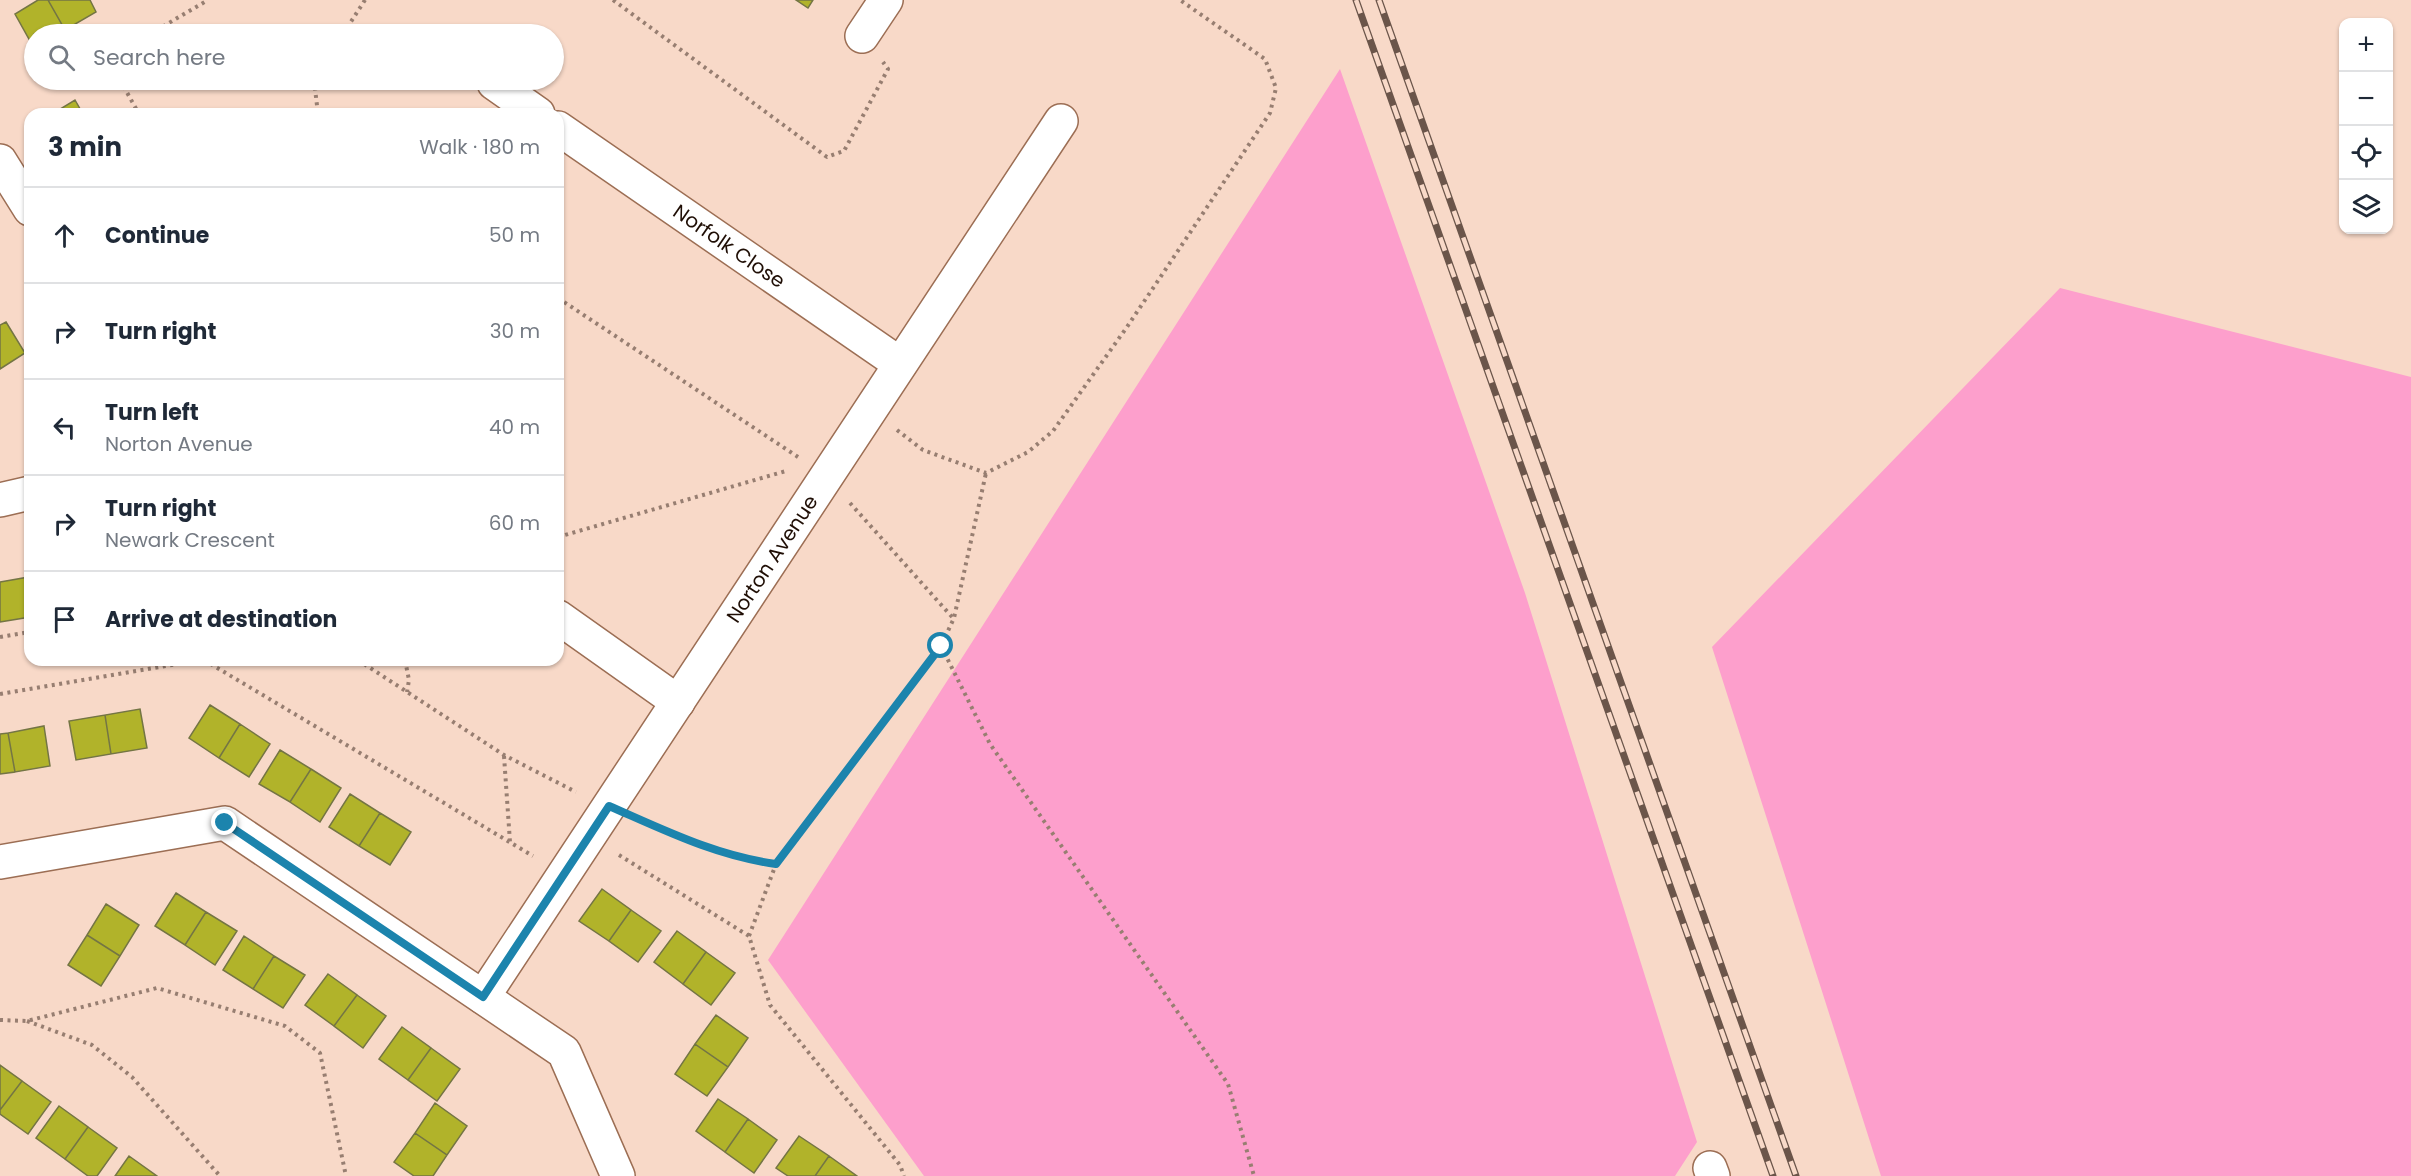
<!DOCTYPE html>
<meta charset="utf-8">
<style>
:root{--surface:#fff;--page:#f6f6f7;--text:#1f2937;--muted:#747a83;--line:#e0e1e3}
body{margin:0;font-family:Poppins,sans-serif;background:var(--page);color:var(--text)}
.controls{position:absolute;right:18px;top:18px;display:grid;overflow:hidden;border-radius:12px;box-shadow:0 2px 4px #0004}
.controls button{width:54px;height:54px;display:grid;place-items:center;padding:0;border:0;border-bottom:2px solid var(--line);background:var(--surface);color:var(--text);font:30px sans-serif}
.stop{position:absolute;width:18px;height:18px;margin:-14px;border:4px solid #1c84ad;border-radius:50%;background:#fff}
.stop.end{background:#1c84ad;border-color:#fff;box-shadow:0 2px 6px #0008}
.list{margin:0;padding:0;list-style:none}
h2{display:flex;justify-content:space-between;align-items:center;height:78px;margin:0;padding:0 24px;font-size:26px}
h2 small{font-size:20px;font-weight:400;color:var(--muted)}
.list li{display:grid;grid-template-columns:39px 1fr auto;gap:18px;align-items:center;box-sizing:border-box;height:96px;padding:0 24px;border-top:2px solid var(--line)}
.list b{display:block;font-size:22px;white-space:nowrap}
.list p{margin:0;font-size:20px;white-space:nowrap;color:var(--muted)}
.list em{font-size:20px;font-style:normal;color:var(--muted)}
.icon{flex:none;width:33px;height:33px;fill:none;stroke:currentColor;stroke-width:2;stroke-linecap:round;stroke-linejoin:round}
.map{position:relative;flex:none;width:2411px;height:1176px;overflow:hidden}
.search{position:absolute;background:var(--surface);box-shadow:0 2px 4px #0004;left:24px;top:24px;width:540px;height:66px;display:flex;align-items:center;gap:15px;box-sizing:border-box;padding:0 21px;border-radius:33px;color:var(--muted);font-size:22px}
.panel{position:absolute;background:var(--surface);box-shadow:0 2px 4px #0004;left:24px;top:108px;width:540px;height:558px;border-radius:18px}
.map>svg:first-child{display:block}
.green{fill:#fd9fcc}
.building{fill:#b1b32a;stroke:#747544;stroke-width:1.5}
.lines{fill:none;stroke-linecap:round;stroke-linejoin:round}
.minor-casing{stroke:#9c6e54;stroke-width:36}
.path{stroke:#977e71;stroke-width:4;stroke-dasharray:3 4.5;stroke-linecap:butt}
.minor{stroke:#fff;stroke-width:33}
.rail-casing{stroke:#6b554a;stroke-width:7}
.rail{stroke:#f8d9c8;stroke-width:4.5;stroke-dasharray:14;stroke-linecap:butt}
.route{stroke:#1c84ad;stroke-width:8}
.labels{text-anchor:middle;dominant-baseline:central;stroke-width:5;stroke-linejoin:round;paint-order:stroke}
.street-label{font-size:20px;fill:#1f0e05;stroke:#f8d9c8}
</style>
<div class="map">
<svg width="2411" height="1176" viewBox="0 0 2411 1176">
<rect width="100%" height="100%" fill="#f8d9c8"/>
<path class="green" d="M1340,69l185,524 172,549 -22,34h-751l-156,-216z
M2060,288l351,89v799h-530l-169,-529z"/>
<path class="building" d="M38,0h10l17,30 -8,4h-23v14l-19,-34z
M48,0h42l6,12 -31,18z
M796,0h17l-5,8z
M75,100l8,14h-31z
M6,322l19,31 -25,16v-44z
M29,577l1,40 -30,5v-40z
M210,705l30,19 -21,34 -30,-20z
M140,709l7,39 -36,6 -6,-39z
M105,715l6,39 -35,6 -7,-39z
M240,724l30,20 -21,33 -30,-19z
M44,726l6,40 -35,6 -7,-39z
M8,733l7,39 -15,2v-40z
M280,750l31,19 -21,33 -31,-18z
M311,769l30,19 -21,34 -30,-20z
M350,794l30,19 -21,33 -30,-19z
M380,813l31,19 -21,33 -31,-19z
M602,889l29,21 -22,31 -30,-20z
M176,893l30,19 -21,33 -30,-19z
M106,904l33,21 -19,31 -33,-21z
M631,910l30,21 -23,31 -29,-21z
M206,912l31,19 -22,34 -30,-20z
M677,931l29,21 -23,32 -29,-22z
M87,935l33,21 -19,30 -33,-21z
M244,936l30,20 -21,33 -30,-19z
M706,952l29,21 -24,32 -28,-21z
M274,956l31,19 -22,33 -30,-19z
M328,974l29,21 -23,31 -29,-21z
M357,995l29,21 -23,32 -29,-22z
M716,1015l32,23 -20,29 -33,-23z
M402,1027l29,21 -23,32 -29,-21z
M695,1044l33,23 -21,29 -32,-22z
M431,1048l29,21 -23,32 -29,-21z
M0,1065l22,16 -22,29z
M22,1081l29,21 -23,32 -28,-20v-4z
M718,1099l30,20 -23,33 -29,-21z
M435,1103l32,23 -20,29 -32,-22z
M59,1106l29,21 -23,32 -29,-21z
M748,1119l29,21 -23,33 -29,-21z
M88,1127l29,21 -20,28h-9l-23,-17z
M415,1133l32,22 -14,21h-19l-20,-14z
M799,1136l30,20 -14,20h-27l-12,-8z
M129,1156l28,20h-42z
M829,1156l28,20h-42z"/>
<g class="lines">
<g class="minor-casing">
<g id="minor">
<path d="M862,36l24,-36"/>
<path d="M494,83l44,31"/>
<path id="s1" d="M558,128l342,236"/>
<path d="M0,161l30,48"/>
<path d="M0,500l30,-7"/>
<path d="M558,617l120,85"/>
<path d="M0,862l225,-39 339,229 54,124"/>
<path id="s2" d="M483,997l578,-876"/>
<path d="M1710,1168l3,8"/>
</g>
</g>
<path class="path" d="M613,0l214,157 17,-6 44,-82 -5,-7
M150,34l58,-34
M343,34l22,-34
M120,80l19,34
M314,80l4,34
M558,298l240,159
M897,430l26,20 63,23 42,-21 25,-21 74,-104 143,-214 6,-25 -11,-29 -85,-59
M850,503l103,115
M558,537l228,-66
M0,637l30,-5
M941,646l49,98 238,340 26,92
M204,660l329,196
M358,660l146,95 72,37
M405,660l4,20 -2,12
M0,694l201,-34
M504,756l6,86
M641,820c45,20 86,38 135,44
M619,855l130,81 21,69 130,160 4,11
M749,936l27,-72 165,-218 13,-28 32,-145
M0,1020l27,1 130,-33 128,38 35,27 26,123
M27,1021l65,24 40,32 88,99"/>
<use href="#minor" class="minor"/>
<g class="rail-casing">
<path id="rail" d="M1356,0l417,1176
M1379,0l417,1176"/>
</g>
<use href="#rail" class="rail"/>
</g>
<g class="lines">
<path class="route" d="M225,823l258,174 126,-191c55,24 107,50 167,58l165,-218"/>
</g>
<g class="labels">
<g class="street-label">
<text stroke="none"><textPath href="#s1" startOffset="208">Norfolk Close</textPath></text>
<text stroke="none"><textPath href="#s2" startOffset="525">Norton Avenue</textPath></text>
</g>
</g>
</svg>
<div class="controls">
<button>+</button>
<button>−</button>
<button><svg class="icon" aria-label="locate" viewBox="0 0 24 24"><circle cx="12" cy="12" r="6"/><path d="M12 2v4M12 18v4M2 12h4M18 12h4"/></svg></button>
<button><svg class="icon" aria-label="layers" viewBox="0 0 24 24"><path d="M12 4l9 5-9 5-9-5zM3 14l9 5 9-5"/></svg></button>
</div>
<div class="stop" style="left:941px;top:646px"></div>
<div class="stop end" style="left:225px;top:823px"></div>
<div class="search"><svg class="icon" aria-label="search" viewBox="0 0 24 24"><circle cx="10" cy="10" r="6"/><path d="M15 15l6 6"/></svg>Search here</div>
<section class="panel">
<h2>3 min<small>Walk · 180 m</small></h2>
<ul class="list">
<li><svg class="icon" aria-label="ahead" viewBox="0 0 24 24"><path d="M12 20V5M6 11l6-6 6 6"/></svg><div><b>Continue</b></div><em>50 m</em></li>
<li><svg class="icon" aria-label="right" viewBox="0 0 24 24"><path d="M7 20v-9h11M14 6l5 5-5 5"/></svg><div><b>Turn right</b></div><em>30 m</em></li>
<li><svg class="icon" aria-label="left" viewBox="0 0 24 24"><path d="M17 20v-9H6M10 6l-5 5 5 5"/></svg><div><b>Turn left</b><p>Norton Avenue</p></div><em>40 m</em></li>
<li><svg class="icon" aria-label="right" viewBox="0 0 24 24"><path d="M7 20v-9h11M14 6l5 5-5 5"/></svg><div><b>Turn right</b><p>Newark Crescent</p></div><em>60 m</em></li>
<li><svg class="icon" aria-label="arrive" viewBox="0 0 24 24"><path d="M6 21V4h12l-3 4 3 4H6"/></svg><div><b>Arrive at destination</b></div></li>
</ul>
</section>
</div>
